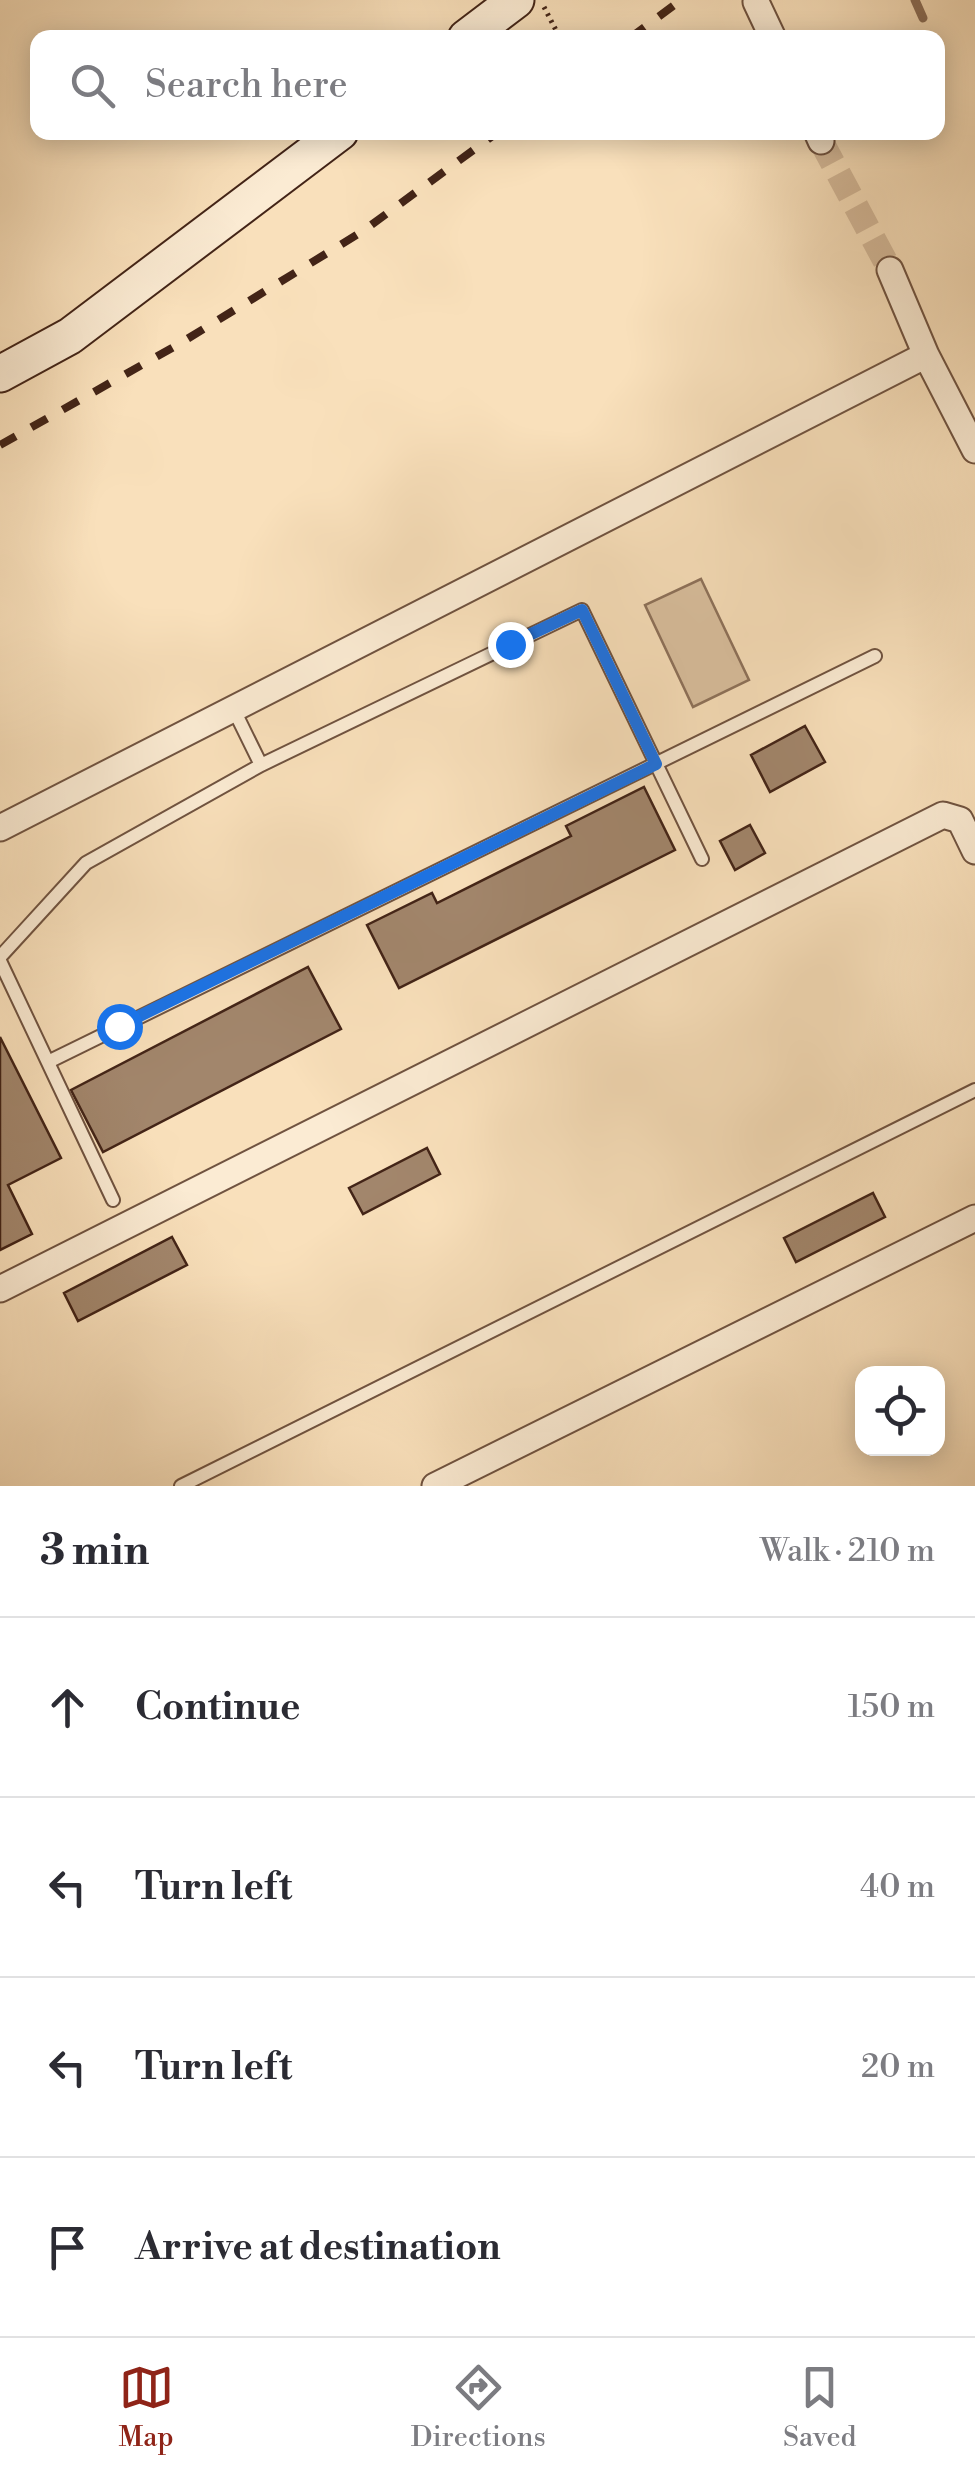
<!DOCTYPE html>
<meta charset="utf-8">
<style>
:root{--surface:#fff;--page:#f2f2f3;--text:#2b2b33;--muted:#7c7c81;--line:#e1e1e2;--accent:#8f2418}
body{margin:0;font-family:"Libre Bodoni",serif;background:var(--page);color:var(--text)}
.controls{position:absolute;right:30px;bottom:30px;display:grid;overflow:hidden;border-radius:20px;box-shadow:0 5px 25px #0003}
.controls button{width:90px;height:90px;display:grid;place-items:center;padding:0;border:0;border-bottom:2px solid var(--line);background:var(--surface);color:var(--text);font:50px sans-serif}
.stop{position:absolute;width:30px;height:30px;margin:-22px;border:8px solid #1a73e8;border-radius:50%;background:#fff}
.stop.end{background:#1a73e8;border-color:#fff;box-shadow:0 2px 10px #0008}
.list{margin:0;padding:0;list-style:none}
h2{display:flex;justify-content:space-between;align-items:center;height:130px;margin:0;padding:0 40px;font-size:42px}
h2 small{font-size:32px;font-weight:400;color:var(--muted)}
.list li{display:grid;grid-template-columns:65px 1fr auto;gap:30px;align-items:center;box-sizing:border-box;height:180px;padding:0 40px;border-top:2px solid var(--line)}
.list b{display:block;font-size:38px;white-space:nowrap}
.list em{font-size:32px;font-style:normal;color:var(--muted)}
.icon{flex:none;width:55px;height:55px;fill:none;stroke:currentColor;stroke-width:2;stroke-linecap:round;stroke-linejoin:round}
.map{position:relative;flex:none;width:975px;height:1486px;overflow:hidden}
.search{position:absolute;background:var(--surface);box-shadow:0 5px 25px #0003;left:30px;right:30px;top:30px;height:110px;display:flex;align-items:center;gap:25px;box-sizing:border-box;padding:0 35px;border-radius:20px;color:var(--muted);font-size:38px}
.sheet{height:850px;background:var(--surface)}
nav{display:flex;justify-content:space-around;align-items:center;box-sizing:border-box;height:140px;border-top:2px solid var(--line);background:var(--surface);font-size:28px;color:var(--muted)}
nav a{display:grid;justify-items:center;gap:5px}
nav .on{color:var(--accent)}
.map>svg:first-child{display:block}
.green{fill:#dac09f;stroke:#8e725b;stroke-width:2.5}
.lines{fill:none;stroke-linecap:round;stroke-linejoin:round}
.stream{stroke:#8b6e58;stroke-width:9}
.building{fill:#a2866c;stroke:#432417;stroke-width:2.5}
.street-tunnel{stroke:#d5ba9a;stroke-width:25;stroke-dasharray:25 12;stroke-linecap:butt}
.lane-casing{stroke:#705340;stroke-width:16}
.street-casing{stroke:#705340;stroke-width:29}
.secondary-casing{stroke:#432417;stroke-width:39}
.path{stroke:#432417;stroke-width:5;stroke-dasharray:2.5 5;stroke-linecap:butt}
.lane{stroke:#fbebd3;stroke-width:12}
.street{stroke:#fbebd3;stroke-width:25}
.secondary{stroke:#fbebd3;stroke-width:35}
.rail{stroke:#432417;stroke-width:8;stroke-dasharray:18 18;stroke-linecap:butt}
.route{stroke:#1a73e8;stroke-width:12}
</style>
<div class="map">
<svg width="975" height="1486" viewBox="0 0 975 1486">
<rect width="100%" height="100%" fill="#f9e0bb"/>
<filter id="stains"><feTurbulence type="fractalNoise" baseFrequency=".002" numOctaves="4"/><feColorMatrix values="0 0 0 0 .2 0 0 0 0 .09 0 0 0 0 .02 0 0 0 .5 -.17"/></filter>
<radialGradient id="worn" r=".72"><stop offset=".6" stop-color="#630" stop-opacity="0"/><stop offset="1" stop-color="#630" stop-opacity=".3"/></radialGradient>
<path class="green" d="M701,579l48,101 -56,27 -48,-102z"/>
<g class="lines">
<path class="stream" d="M915,0l8,18"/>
</g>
<path class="building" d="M805,726l20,36 -55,30 -19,-37z
M644,787l31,63 -276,138 -32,-63 65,-32 5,10 134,-67 -5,-10z
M750,825l15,28 -30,17 -15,-29z
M308,967l33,62 -238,123 -32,-62z
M0,1037l61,121 -53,27 24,49 -32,16z
M427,1148l13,26 -77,40 -14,-26z
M873,1193l12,24 -89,45 -12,-24z
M172,1237l15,28 -109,56 -14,-28z"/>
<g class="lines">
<path class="street-tunnel" d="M821,141l69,129"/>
<g class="lane-casing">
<path id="lane" d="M234,710l27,55
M0,957l86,-94 175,-98 321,-155 120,249
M0,961l113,239
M48,1062l827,-406
M181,1486l794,-396"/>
</g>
<g class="street-casing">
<path id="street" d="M756,2l17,36
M817,132l4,9
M890,270l36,85 49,95
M0,828l926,-473
M0,1289l943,-474 17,5 15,31
M435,1486l540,-268"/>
</g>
<g class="secondary-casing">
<path id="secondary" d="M466,38l50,-38
M0,374l70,-38 270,-204"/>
</g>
<path class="path" d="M544,7l16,31"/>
<use href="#lane" class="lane"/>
<use href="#street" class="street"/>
<use href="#secondary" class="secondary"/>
<path class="rail" d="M630,38l51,-38
M0,445l179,-101 184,-113 135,-99"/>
</g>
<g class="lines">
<path class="route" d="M119,1026l537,-262 -74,-154 -72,34"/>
</g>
<rect width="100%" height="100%" filter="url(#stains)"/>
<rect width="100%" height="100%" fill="url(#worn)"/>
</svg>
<div class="controls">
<button><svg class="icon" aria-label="locate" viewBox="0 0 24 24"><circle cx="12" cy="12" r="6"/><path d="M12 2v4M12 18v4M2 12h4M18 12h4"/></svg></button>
</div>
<div class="stop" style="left:119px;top:1026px"></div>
<div class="stop end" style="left:510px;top:644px"></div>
<div class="search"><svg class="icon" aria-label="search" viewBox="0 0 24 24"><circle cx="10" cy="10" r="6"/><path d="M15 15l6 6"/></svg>Search here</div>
</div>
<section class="sheet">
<h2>3 min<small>Walk · 210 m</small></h2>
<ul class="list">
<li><svg class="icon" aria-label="ahead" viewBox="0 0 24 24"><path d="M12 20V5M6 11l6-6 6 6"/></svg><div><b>Continue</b></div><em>150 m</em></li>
<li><svg class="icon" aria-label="left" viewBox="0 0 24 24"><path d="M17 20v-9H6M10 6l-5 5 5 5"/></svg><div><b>Turn left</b></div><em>40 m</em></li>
<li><svg class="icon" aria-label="left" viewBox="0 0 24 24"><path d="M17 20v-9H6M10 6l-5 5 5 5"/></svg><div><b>Turn left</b></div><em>20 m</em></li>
<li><svg class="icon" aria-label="arrive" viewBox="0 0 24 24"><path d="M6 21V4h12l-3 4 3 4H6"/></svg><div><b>Arrive at destination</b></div></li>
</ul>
</section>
<nav>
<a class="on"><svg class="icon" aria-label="map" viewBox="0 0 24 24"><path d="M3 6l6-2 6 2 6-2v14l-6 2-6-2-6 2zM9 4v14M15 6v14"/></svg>Map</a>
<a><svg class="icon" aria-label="directions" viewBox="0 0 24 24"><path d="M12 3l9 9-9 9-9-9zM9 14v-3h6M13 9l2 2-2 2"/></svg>Directions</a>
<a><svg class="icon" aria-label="saved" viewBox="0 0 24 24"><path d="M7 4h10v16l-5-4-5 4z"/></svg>Saved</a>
</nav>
